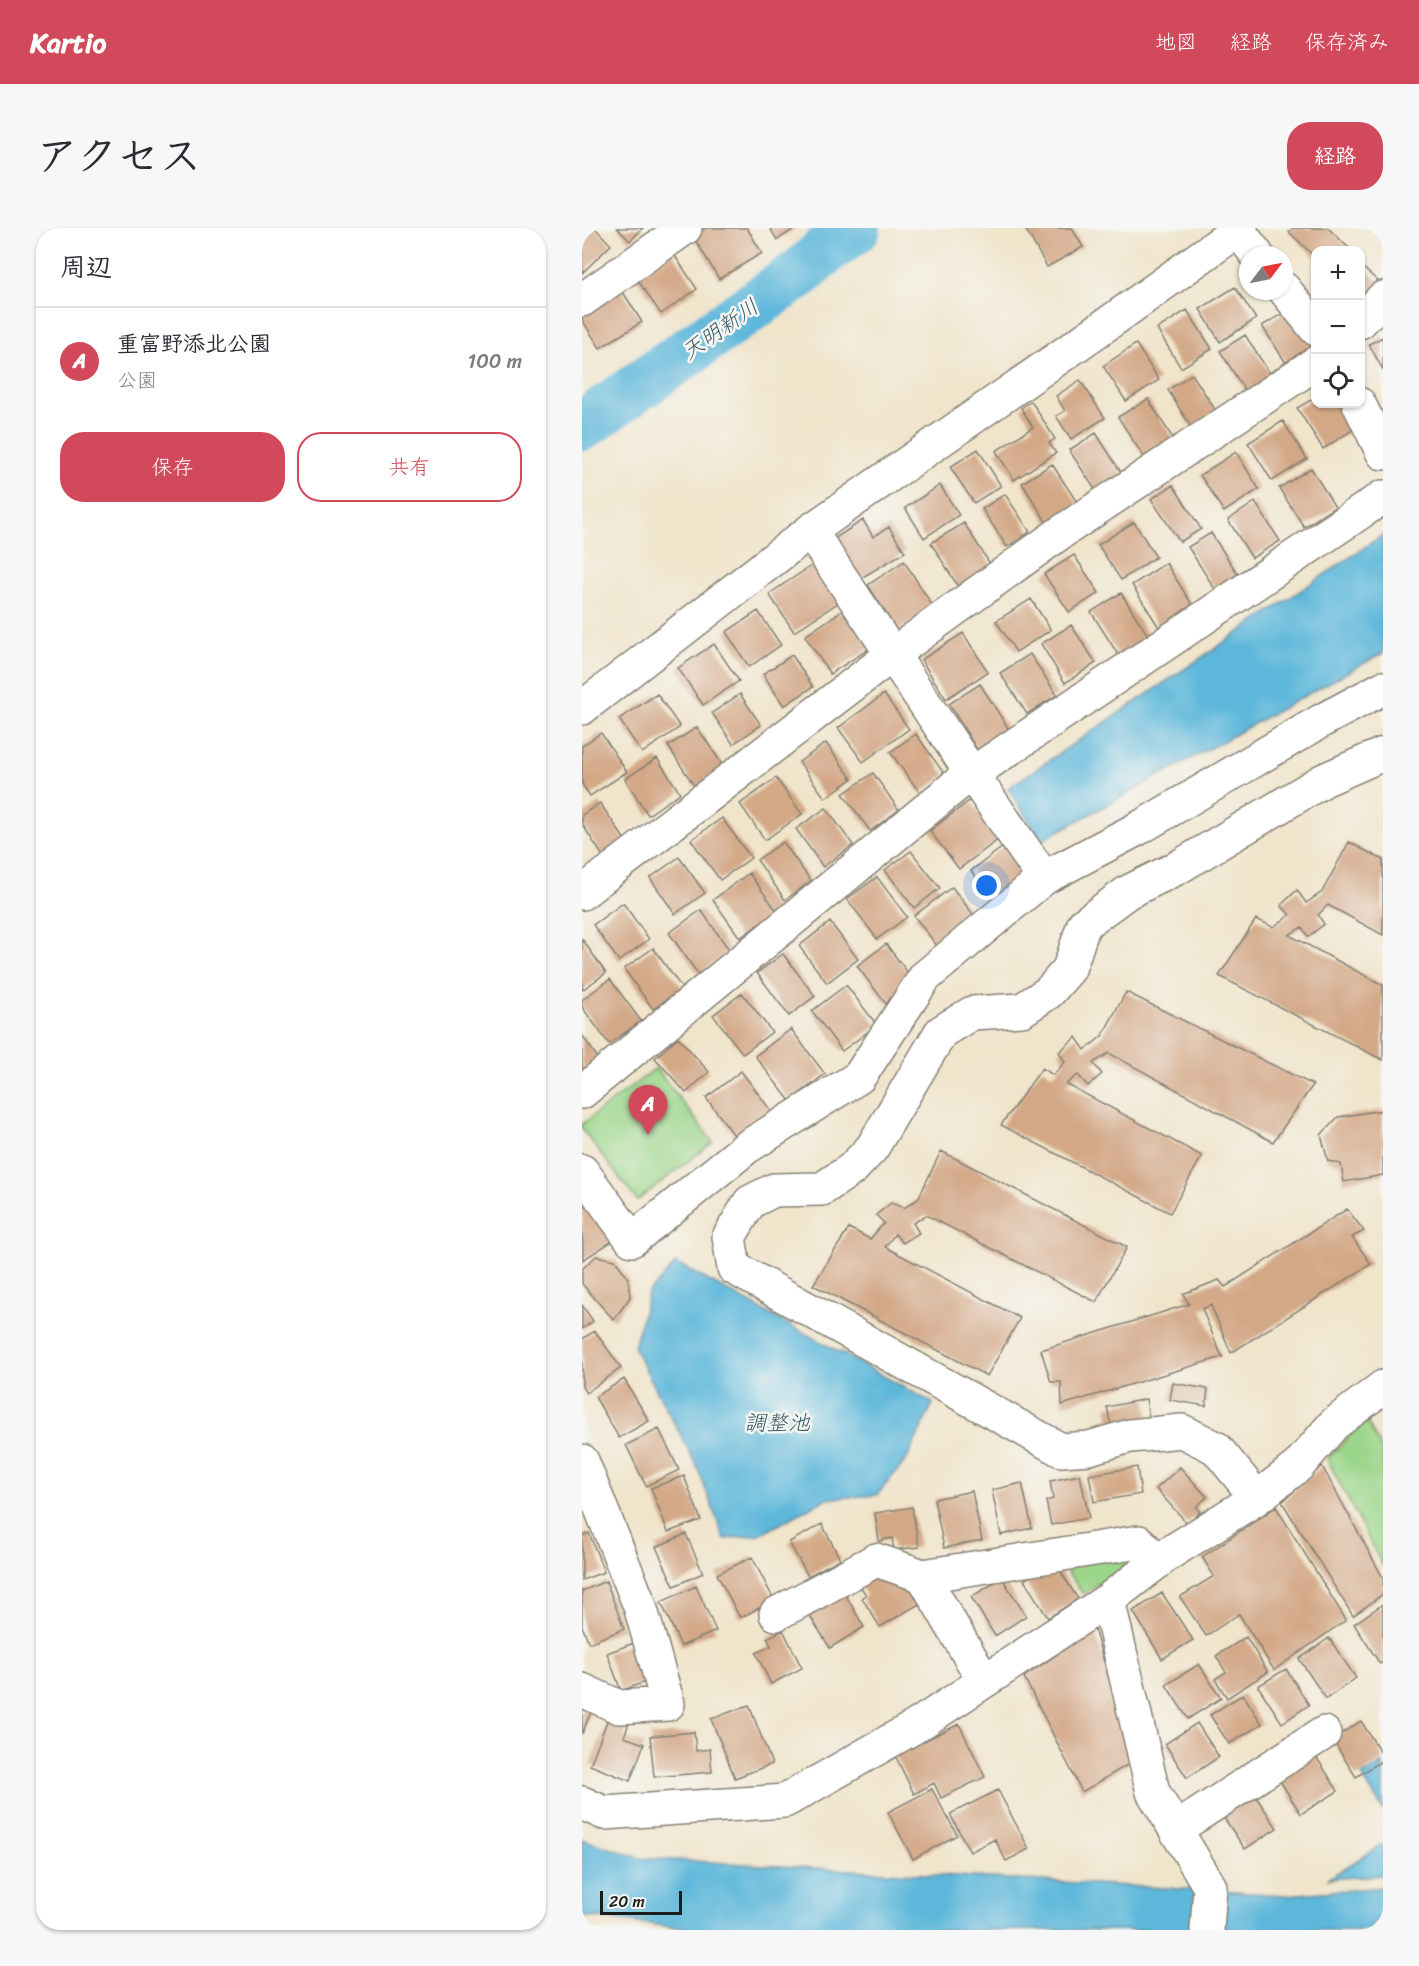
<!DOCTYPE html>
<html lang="ja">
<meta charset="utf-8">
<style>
:root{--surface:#fff;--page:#f7f7f7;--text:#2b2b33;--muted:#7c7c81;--line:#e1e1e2;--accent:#d1495b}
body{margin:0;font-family:Sriracha,"Klee One",sans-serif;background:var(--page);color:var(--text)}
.controls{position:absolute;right:18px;top:18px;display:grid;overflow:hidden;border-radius:12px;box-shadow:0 2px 4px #0004}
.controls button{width:54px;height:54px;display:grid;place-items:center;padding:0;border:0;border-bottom:2px solid var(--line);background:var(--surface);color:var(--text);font:30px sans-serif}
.compass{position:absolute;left:657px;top:18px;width:54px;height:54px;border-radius:50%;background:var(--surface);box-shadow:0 2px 4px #0004;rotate:58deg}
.scale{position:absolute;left:18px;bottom:15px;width:82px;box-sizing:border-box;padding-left:6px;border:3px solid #1c1c1c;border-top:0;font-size:16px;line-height:21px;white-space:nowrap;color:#1c1c1c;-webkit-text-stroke:4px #f6f6f2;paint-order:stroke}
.you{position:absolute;left:405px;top:658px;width:21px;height:21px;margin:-15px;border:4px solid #fff;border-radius:50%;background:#1a73e8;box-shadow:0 0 0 9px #1a73e833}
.badge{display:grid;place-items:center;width:39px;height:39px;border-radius:50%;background:var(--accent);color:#fff;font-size:20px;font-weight:700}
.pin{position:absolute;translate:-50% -50px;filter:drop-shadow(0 2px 3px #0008)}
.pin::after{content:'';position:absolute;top:32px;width:21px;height:18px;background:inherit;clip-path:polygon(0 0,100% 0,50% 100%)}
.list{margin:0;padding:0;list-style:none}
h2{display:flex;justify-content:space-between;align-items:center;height:78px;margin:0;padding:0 24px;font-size:26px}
h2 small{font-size:20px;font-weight:400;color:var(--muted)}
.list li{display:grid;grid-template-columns:39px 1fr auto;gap:18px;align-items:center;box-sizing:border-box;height:108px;padding:0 24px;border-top:2px solid var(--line)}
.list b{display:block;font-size:22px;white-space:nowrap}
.list p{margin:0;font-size:20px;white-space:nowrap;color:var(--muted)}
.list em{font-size:20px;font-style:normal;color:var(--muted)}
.actions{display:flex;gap:12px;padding:18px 24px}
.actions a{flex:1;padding:14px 0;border:2px solid var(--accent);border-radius:24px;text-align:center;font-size:21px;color:var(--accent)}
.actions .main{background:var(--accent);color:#fff}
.icon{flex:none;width:33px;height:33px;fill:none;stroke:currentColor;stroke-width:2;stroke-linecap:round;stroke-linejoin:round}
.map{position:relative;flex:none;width:801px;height:1702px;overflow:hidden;border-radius:24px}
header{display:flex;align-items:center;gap:36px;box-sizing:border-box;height:84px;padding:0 30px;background:var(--accent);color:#fff}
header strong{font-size:28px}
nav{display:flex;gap:33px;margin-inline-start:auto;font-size:21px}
.intro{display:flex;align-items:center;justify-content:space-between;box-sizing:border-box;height:144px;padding:0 36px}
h1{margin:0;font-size:42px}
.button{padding:15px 27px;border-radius:24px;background:var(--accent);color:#fff;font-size:21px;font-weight:700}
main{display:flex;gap:36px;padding:0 36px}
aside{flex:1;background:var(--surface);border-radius:24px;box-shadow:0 2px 4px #0004}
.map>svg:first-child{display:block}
.green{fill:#9cd68a;stroke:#5c7953;stroke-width:1.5}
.water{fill:#5db7da;stroke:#3c6a7b;stroke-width:1.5}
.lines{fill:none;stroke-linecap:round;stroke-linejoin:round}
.river{stroke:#5db7da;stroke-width:50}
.building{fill:#d3a887}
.minor-casing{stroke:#868074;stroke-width:36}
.minor{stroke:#fff;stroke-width:33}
.labels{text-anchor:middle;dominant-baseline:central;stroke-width:5;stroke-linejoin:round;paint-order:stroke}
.water-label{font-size:22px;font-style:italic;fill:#365a68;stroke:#f6f6f2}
</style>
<header>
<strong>Kartio</strong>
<nav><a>地図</a><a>経路</a><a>保存済み</a></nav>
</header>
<div class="intro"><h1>アクセス</h1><a class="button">経路</a></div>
<main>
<aside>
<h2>周辺<small></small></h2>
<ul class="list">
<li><span class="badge">A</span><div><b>重富野添北公園</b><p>公園</p></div><em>100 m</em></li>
</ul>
<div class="actions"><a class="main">保存</a><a>共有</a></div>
</aside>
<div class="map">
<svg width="801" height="1702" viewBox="0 0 801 1702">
<rect width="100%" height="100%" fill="#f6f6f2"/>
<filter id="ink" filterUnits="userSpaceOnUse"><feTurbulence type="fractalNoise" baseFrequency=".0167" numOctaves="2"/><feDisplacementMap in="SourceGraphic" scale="12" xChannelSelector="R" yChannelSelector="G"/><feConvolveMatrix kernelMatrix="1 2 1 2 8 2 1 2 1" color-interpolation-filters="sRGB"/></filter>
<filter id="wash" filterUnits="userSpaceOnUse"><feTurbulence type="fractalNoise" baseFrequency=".008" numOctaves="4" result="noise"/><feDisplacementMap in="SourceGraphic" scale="24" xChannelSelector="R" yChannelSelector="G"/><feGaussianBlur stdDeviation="1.35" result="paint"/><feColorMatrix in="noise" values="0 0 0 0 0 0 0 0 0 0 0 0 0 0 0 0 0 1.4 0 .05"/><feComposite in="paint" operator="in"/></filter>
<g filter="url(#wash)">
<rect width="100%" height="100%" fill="#f0e4cb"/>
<path class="green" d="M74,840l57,74 -76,59 -55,-72v-5z
M784,1191l17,33v115l-56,-108z
M551,1324l5,7 -55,35 -22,-31z"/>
<path class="water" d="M801,307v118l-342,188 -33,-53z
M94,1035l257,140 -26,56 -30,36 -51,4 -66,36 -36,4 -27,-73 -63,-118 14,-55z
M801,1535v47l-21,-34z
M0,1611l58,19 646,37 97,-8v35l-9,1 -1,7h-674l-117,-14z
M801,1616v31l-56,4z"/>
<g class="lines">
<path class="river" d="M0,198l221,-155 23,-21 30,-22"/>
</g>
<g id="blocks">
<path class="building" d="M0,0h13l16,17 -29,28z
M35,0h26l-13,13z
M124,0h41l15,25 -43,26 -26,-43z
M188,0h26l-19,12z
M443,0h47l11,19 -36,20z
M711,0h35l23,22h-35v8l-27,-26z
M91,25l24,36 -36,25 -25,-36z
M778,37l20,18 -20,22z
M653,59l21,32 -36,23 -20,-33z
M39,61l21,33 -42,26 -18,-28v-6z
M714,77l20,40 -30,18 -24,-37z
M605,82l25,39 -31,19 -24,-39z
M663,107l28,43 -26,16 -27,-43z
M801,109v33l-14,-26z
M554,116l23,36 -33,21 -23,-35z
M610,146l24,37 -25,16 -23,-37z
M498,152l25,38 -34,21 -15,-23 9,-5 -9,-15z
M734,169v7h26l15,23 -34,22 -26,-41z
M566,171l26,41 -29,19 -27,-42z
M449,173l24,38 -6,4 7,10 -42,27 -18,-29 37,-24 -12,-19z
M701,193l24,38 -35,22 -24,-38z
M514,205l28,44 -26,17 -29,-44z
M396,221l23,37 -27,17 -24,-36z
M654,224l23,37 -35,23 -24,-37z
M470,236l26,40 -31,19 -25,-40z
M729,240l24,39 -31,20 -25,-39z
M358,257l19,30 -35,23 -19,-30z
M591,257l28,44 -21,13 -29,-43z
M423,266l25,38 -23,15 -25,-38z
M673,274l25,39 -28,17 -24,-38z
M281,292l10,17 16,-10 16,25 -54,32 -25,-40z
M552,294l22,35 -35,23 -23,-35z
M382,295l28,44 -33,21 -28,-45z
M629,305l30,46 -23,15 -30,-47z
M492,327l25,38 -30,19 -25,-38z
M322,333l30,47 -37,23 -29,-46z
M584,335l30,48 -34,21 -30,-47z
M232,336l25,38 -45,30 -25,-38z
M539,365l28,44 -30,19 -28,-44z
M449,371l20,31 -35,22 -20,-31z
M264,380l26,39 -42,27 -25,-38z
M176,383l23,34 -32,22 -23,-35z
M489,397l25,38 -31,20 -24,-39z
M381,405l25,39 -42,27 -25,-39z
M132,416l25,37 -36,24 -25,-37z
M448,426l27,41 -30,19 -27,-41z
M210,427l21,32 -29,19 -21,-32z
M398,456l30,47 -32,20 -29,-47z
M75,466l23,33 -38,26 -23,-34z
M158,466l21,31 -28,19 -21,-31z
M302,466l25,35 -46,33 -25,-34z
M115,499l27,40 -29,20 -27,-41z
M19,505l26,39 -37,24 -8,-12v-38z
M334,506l29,41 -25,18 -30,-41z
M244,515l26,36 -27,19 -26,-36z
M75,530l23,35 -32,22 -23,-36z
M291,545l26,37 -29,21 -27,-37z
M194,550l26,36 -37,26 -25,-36z
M388,572l29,39 -40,30 -29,-38z
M18,575l27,40 -23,15 -22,-34v-9z
M244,580l27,37 -30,22 -27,-38z
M140,590l29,40 -31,22 -29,-40z
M201,614l28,39 -26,19 -28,-40z
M767,614l34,18v75l-55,-30 -10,10 6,9 -16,13 -6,-10 -13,8 94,50v75l-164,-84 37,-57 17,8 17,-12 -9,-10 16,-15 9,13 16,-11z
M422,618l27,37 -32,24 -28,-36z
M329,623l29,37 -26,20 -29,-38z
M97,629l26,36 -30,21 -25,-36z
M167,645l28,38 -37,27 -27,-38z
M295,649l30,40 -30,22 -30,-40z
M370,659l27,35 -38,29 -27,-35z
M41,675l26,36 -30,22 -26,-36z
M119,682l29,41 -32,23 -29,-41z
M248,694l28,37 -31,24 -28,-37z
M0,711l24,34 -24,17z
M304,716l29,38 -29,22 -29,-38z
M71,720l29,40 -29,21 -29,-40z
M201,726l32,42 -26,20 -32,-43z
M28,751l31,42 -32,23 -27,-37v-7z
M264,757l31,40 -35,26 -30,-40z
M544,764l187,93 -40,57 -164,-89 -16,10 9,11 -14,12 -10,-11 -12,9 136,72 -32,57 -169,-88 41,-57 11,7 12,-13 -6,-10 17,-15 9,13 17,-14z
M160,765l30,39 -29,22 -30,-39z
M209,801l34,45 -35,27 -35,-45z
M0,807l16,23 -16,12z
M96,809l31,35 -23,21 -31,-35z
M159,843l31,41 -35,27 -31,-41z
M801,882v65l-39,7 -3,-18 -13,-3 -7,-26 17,-18z
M359,923l186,96 -31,55 -170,-87 -13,8 6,10 -16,10 -8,-9 -10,13 135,71 -33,58 -174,-91 36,-57 21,11 14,-16 -8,-8 15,-12 13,5 14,-9z
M5,970l27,42 -31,20 -1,-59z
M765,981l17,22 -12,6 19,27 -140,89 -20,-48 -9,4 20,48 -160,48 -1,-23h-10l-10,-32 148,-46 -6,-10 36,-14 6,7z
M14,1028l19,4 13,18 2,19 -16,23 -32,-36v-15z
M0,1077l11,16 -11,8z
M13,1103l26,37 -35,25 -4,-6v-48z
M42,1151l25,42 -30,17 -24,-41z
M591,1155l35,6 -2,17 -36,-6z
M564,1171l3,18 -38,8 -4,-18z
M77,1201l20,41 -33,16 -20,-41z
M740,1238l61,112v16l-30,22 -71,-114z
M555,1239l4,27 -47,8 -5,-27z
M598,1239l27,30 -11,10 4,5 -13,11 -31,-34z
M498,1247l9,43 -38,7 -5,-24 7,-2 -3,-18z
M102,1248l17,44 -33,12 -17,-44z
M440,1255l10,45 -31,7 -9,-45z
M390,1263l10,49 -38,8 -10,-49z
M330,1279l7,40 -25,3 -2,-12 -13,3 -4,-28z
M694,1279l70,113 -72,50 -35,-56 -33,22 -26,-39 34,-21 -12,-19z
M240,1296l18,35 -32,17 -19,-34z
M7,1305l15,39 -22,8v-44z
M104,1306l17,39 -29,13 -18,-39z
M170,1329l22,43 -34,18 -23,-44z
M472,1333l24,38 -30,19 -24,-38z
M303,1340l25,4 16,28 -46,27 -18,-29 4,-3 -7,-11z
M420,1350l24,38 -31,20 -24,-39z
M24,1353l18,48 -35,14 -7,-17v-35z
M114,1358l20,45 -35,15 -20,-44z
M260,1361l22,38 -34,21 -20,-32 14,-8 -4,-6z
M580,1365l31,47 -31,19 -29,-48z
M801,1376v58l-3,2 -26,-40z
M512,1401l40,132 -52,31 -58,-115z
M201,1402l19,38 -31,16 -15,-31 15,-7 -4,-8z
M664,1409l22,35 -41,26 -12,-19 11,-7 -10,-16z
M747,1410l27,40 -30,21 -27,-40z
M57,1413l14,38 -32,12 -14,-38z
M617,1436l22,34 -33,21 -22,-34z
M704,1441l23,36 -27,18 -24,-37z
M661,1466l19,30 -33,20 -19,-29z
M167,1477l23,59 -37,14 -24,-59z
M0,1481l9,3 -9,22z
M27,1488l20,7 -5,14 20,7 -14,37 -40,-16z
M779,1493l22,35v4l-27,17 -24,-38z
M615,1495l22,34 -32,21 -22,-34z
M377,1496l26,53 -44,21 -7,-15 -20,11 -19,-39z
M112,1504l2,19 14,-2 2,23 -58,5 -4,-41z
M733,1527l23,36 -37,23 -23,-36z
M350,1561l25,46 -44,24 -25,-47z
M416,1562l31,59 -23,12 -11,-22 -25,13 -20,-38z
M670,1563l25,37 -32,21 -25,-37z"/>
</g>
</g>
<g filter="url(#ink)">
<use href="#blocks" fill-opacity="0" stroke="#868074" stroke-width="1.5"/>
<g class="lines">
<g class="minor-casing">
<path id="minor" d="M656,2l19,25
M702,61l32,40
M0,72l103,-72
M778,94l23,-24
M777,176l24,49
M228,303l162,243 72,104
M0,480l228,-177 307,-214 124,-89
M0,665l311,-239 167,-121 256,-170
M0,864l378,-310 423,-285
M0,943l50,69 115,-93 112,-70 66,-100 119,-99 97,-51 180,-106 62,-33
M0,1233l58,145 28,98 -49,3 -37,-17
M675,1270l-41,-50 -34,-17 -52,5 -41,12 -28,2 -327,-182 -5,-31 21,-35 24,-12 48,-1 30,-20 20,-21 69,-116 31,-19 50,-3 27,-18 20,-23 15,-45 44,-32 49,-24 147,-88 59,-26
M526,1372l45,192 57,95 -3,43
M194,1386l100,-54 47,16
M402,1453l-61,-105 216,-34 19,20
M0,1575l22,10 181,-12 131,-75 192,-126 60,-46 89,-56 41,-32 36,-42 49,-37
M594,1601l148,-96"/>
</g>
<use href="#minor" class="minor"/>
</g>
</g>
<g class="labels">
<g class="water-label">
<text transform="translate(138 101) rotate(-35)">天明新川</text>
<text x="195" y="1194">調整池</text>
</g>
</g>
</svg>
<div class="controls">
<button>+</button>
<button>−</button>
<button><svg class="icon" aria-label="locate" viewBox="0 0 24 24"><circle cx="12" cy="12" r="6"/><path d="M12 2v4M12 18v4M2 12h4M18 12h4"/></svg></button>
</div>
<svg class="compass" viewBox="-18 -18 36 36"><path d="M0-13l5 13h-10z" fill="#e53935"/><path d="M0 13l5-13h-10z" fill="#7c7c81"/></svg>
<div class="scale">20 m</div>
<div class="you"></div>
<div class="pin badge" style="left:66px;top:907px">A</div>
</div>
</main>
